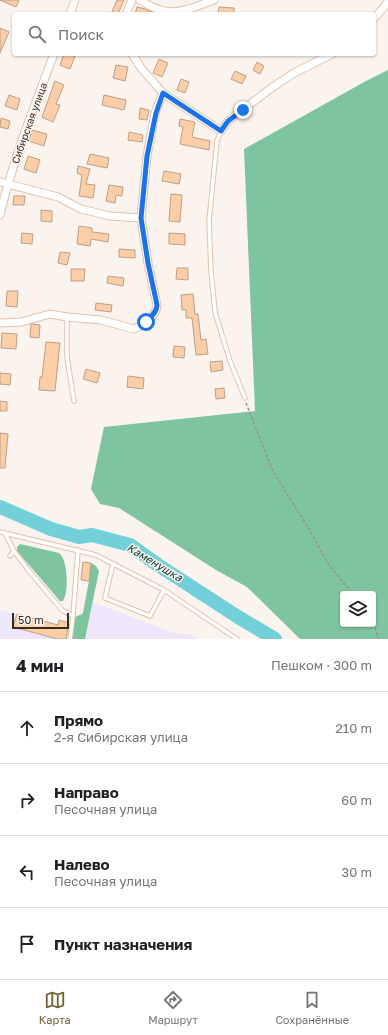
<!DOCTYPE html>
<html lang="ru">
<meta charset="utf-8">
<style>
:root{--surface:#fff;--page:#f6f6f6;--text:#202124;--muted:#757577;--line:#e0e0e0;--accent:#736230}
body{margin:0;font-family:"Golos Text",sans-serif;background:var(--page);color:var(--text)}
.controls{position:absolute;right:12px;bottom:12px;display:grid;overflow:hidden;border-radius:4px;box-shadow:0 1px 3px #0004}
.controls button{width:36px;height:36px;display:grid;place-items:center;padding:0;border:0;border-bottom:1px solid var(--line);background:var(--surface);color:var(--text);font:20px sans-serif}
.scale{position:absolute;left:12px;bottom:10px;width:57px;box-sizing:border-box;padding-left:4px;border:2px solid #382b22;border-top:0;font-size:11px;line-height:14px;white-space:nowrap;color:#382b22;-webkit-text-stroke:3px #faf3ee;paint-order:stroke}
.stop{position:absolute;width:12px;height:12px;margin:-9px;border:3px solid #1a73e8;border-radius:50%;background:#fff}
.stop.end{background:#1a73e8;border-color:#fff;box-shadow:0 1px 4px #0008}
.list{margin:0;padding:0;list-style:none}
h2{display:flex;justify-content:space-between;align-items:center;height:52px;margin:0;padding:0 16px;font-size:17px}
h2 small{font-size:13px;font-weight:400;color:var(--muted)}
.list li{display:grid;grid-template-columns:26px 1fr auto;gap:12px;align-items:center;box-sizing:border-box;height:72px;padding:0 16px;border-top:1px solid var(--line)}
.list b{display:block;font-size:15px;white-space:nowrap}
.list p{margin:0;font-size:13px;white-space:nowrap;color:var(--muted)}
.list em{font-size:13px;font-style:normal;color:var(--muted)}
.icon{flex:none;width:22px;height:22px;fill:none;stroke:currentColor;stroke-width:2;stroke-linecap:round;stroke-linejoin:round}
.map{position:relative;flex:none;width:388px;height:639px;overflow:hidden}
.search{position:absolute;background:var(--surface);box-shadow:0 1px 3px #0004;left:12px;right:12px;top:12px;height:44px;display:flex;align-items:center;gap:10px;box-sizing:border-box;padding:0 14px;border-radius:4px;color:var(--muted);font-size:15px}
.sheet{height:340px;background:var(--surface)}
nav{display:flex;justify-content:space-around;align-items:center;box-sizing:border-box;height:56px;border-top:1px solid var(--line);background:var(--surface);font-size:11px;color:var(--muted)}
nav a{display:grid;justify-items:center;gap:2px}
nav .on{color:var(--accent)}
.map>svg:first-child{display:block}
.industrial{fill:#eee7fc}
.forest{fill:#7ec49e;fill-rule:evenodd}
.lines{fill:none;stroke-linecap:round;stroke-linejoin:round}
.river{stroke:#72d0d8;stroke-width:14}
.building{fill:#fbcea8;stroke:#bd9f86}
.service-casing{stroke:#e3c2aa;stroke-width:5.5}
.minor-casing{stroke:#e3c2aa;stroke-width:9}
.path{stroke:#9b918a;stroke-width:1.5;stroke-dasharray:3 2;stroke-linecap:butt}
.service{stroke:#fff;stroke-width:3.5}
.minor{stroke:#fff;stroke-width:7}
.route{stroke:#1a73e8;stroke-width:5}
.labels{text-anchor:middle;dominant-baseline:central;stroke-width:3;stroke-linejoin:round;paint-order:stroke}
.street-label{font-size:10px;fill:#382b22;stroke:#faf3ee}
.water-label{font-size:11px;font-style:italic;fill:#033337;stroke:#faf3ee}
</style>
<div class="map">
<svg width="388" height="639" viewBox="0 0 388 639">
<rect width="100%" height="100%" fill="#faf3ee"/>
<path class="industrial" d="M93,602l78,30 21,3 5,4h-112z
M0,610l57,15 2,-5 11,3 -4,14 8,2h-74z"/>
<path class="forest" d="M388,70v569h-88l-53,-52 -31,-17 -97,-62 -19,-4 -9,-15 13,-62 151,-16 -11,-262 122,-68zM343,594h30v30h-30z
M20,544l39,9c9,7 10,38 4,48h-3l-43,-50v-4z
M91,563l5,3 3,5 -14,68h-14l4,-22 7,-3 1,-1 6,-32z"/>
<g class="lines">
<path class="river" d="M0,507l51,22 28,8 13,-2 38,10 28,20 80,52 37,22"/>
</g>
<path class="building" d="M0,0h19l-3,7z
M117,0h7l-6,14h-7z
M137,7l8,2 11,5h-21z
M219,7l15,1v6h-16z
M0,28l9,4 -9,21z
M64,54l11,2 -5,13 -10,-4z
M159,59l9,4 -6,14 -9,-4z
M257,62l7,4 -4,8 -7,-4z
M116,65l12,2 -3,14 -12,-3z
M235,71l11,5 -4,8 -11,-5z
M181,79l8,3 -4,11 -8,-3z
M55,81l9,4 -8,19 4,1 -7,17 -11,-5z
M9,95l11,4 -3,11 -12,-4z
M104,95l22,5 -2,10 -22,-5z
M140,108l9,2 -2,10 -8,-1z
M1,118l9,3 -2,8 -8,-2z
M180,119l15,3 -3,15 18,4 -1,9 -29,-6 3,-17 -4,-1z
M32,130l15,4 -3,12 -15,-5z
M129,132l14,3 -1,7 -14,-2z
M90,154l19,4 -2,10 -20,-4z
M28,156l12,4 -4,13 -12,-4z
M78,166l12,3 -4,15 9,1 -2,13 -14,-2 3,-21 -5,-2z
M164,171l17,3 -2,10 -17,-3z
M109,185l14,2 -1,9 -6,-1 -1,8 -9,-2z
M171,194l11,1 -2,27 -11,-1z
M14,196h11l-1,9h-11z
M41,210l11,1v11l-11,-1z
M79,226l13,2v4l17,2 -1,8 -17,-3 -1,7 -13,-2z
M22,233l11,1 -1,10 -11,-1z
M169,233l16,1v11l-16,-1z
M119,249l16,1v8l-16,-1z
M60,252l10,1 -3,12 -9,-2z
M177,268h11v12l-12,-1z
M71,269h14l-1,12h-13z
M108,276l16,2 -1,8 -16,-3z
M7,291h11l-1,16 -11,-1z
M193,294l2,20h3l3,26 5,-1 2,15 -12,1 -4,-37h-6v-8h-4l-1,-15z
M96,303l16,2 -1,7 -16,-2z
M31,324l9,1 -1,13 -9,-1z
M2,333l15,1 -1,15 -15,-1z
M46,342l14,1 -5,48 -16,-1 1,-13h2z
M174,346l11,1 -1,11 -11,-1z
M222,361l1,9 -12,2 -1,-10z
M86,369l14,4 -3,10 -14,-4z
M0,373l11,1 -1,11 -10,-1z
M128,376l16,2 -1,11 -16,-2z
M224,388l1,10 -9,1 -1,-10z
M0,401l7,1v9h-7z
M0,433l8,1 -3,34h-5z
M83,562l8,1 -2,18 -8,-1z
M17,614l41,11 1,-5 10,3 -3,16h-9l-44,-12z"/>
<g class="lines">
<g class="service-casing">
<path id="service" d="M221,131l-4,10 -8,80 2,50 4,41 15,49 15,37
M67,317v40l7,44
M0,532l96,23 68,35 73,49
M5,533l9,18 15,20 33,39 11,6
M10,556l4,-5
M113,564l-8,34 45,18 14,-26
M70,639l3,-23 5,-66"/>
</g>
<g class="minor-casing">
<path id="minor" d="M140,0c30,20 44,11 74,0
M70,14l5,-14
M126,14l6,-14
M374,19l14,-17
M132,54l9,14 22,25 58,38 7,-10 42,-32 24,-16 38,-19
M0,182l58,15 23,12 29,7 31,2
M0,215c13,-55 34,-108 54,-161
M0,323l21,-1 29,-8 17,3 34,3 33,9c9,-4 23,-13 23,-24l-9,-42 -7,-45 6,-62 8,-43 8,-20"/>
</g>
<path class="path" d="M246,403l27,68 36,58 19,35 25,30
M373,623l6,16"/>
<use href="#service" class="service"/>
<use href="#minor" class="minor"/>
</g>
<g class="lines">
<path class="route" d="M146,322c5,-5 11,-10 11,-17l-9,-42 -7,-45 6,-62 9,-43 7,-20 58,38 7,-10 15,-11"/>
</g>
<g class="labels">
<g class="street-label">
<text transform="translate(29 123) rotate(-70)">Сибирская улица</text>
</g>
<g class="water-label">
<text transform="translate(155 562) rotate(31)">Каменушка</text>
</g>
</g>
</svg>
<div class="controls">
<button><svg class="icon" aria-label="layers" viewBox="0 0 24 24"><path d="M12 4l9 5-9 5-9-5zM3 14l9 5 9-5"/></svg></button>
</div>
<div class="scale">50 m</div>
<div class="stop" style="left:146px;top:322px"></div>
<div class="stop end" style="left:243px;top:110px"></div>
<div class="search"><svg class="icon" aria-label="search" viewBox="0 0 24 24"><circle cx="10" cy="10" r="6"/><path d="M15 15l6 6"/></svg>Поиск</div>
</div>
<section class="sheet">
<h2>4 мин<small>Пешком · 300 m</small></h2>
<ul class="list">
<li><svg class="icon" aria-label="ahead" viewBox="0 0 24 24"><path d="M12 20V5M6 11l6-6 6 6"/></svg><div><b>Прямо</b><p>2-я Сибирская улица</p></div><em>210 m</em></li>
<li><svg class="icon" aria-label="right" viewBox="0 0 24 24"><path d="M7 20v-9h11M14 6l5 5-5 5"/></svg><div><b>Направо</b><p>Песочная улица</p></div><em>60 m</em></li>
<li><svg class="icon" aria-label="left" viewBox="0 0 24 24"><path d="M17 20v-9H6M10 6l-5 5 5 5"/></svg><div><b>Налево</b><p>Песочная улица</p></div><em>30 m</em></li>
<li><svg class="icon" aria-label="arrive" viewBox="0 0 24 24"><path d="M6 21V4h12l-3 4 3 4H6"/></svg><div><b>Пункт назначения</b></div></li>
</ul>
</section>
<nav>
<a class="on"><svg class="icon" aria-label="map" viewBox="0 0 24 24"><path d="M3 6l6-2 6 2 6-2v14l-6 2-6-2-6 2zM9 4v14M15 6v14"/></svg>Карта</a>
<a><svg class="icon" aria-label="directions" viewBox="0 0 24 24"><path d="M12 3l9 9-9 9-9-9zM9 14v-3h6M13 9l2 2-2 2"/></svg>Маршрут</a>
<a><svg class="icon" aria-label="saved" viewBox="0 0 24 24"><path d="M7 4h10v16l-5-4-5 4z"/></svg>Сохранённые</a>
</nav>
